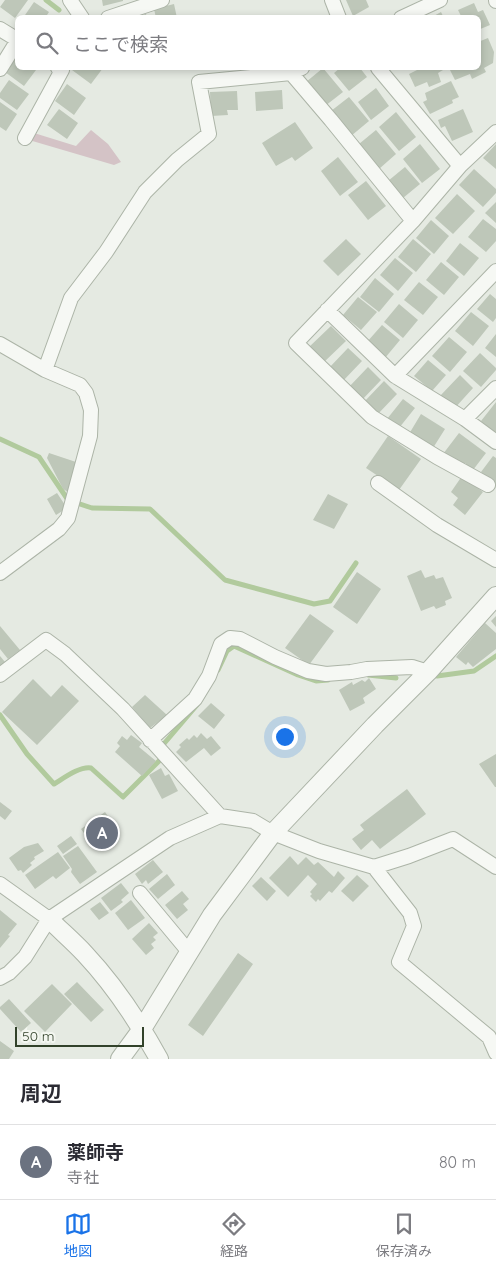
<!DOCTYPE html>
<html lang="ja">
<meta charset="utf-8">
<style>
:root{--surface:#fff;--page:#f7f7f7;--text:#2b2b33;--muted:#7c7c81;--line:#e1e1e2;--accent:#1a73e8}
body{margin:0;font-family:Quicksand,"Noto Sans JP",sans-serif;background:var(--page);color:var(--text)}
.scale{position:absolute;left:15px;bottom:12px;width:129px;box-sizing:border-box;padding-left:5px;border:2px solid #32422a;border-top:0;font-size:14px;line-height:18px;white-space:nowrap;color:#32422a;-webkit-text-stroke:4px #f4f7f1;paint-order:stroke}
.you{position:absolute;left:284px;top:736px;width:18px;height:18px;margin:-12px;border:4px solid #fff;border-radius:50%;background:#1a73e8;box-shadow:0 0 0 8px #1a73e833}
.badge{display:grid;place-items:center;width:32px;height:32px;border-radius:50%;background:var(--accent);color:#fff;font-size:16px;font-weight:700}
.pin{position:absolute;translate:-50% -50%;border:2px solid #fff;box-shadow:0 1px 5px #0006}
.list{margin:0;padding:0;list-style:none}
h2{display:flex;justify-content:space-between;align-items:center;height:65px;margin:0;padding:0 20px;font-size:21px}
h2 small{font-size:16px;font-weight:400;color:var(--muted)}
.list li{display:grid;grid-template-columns:32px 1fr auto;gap:15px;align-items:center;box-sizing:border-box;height:75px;padding:0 20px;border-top:1px solid var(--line)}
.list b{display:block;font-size:19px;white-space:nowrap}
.list p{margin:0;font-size:16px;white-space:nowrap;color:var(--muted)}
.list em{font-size:16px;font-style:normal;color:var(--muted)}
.icon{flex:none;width:28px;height:28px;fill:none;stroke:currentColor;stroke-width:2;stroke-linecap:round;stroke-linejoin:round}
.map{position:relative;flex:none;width:496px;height:1059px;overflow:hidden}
.search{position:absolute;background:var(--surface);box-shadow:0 2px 8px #0003;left:15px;right:15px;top:15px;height:55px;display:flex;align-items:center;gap:12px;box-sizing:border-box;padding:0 18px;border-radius:8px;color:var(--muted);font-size:19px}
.sheet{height:140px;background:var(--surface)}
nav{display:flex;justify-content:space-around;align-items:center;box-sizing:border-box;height:70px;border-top:1px solid var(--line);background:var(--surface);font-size:14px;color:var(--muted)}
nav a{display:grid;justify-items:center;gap:2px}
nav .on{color:var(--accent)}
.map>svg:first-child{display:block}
.green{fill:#d4c3c6}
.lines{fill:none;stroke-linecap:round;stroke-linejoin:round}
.stream{stroke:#b1ca9d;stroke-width:5}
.building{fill:#bec7b9}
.minor-casing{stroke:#acb4a7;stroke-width:16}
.tertiary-casing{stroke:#acb4a7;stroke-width:20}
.minor{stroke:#f6f8f4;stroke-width:14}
.tertiary{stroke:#f6f8f4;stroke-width:18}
</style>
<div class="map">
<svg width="496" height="1059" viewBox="0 0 496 1059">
<rect width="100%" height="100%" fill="#e5eae2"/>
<path class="green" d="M91,130l17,14 13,18 -7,3 -85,-25 5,-7 42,13z"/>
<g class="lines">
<path class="stream" d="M46,0l13,10
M0,439l39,18 29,43 24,8 58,1 75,71 89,24 16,-3 26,-38
M218,670l9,-19 7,-5 64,29 18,6 12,-1
M368,675l28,3
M437,676l37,-5 22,-15
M0,715l27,39 27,30c10,-6 26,-18 37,-16l32,29 41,-41
M164,748l-2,-2 35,-41"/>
</g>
<path class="building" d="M5,0h23l-13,18 -15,-11z
M102,0h21v1l-20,5z
M346,0h20l3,7 -16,9z
M34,2l15,10 -4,6h-22z
M474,3l4,9 5,-2 7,15 -12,5v-12h-16l-4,-8z
M174,4l3,14h-21l-2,-9z
M441,12l3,6h-14z
M146,14l1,4h-14v-1z
M488,38l6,14 -1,11 -9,5 2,4 -14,7 -2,-5 -15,6 -6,-12h29v-26z
M16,56l2,1v11h15l3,2 -12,16 -19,-14z
M74,68h29l-12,16 -19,-14z
M323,68l20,24 -18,14 -19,-24z
M340,68h20l7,9 -18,14 -15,-18z
M421,68h21l1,2 -5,3 3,9 -12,5 -2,-5 -12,5 -6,-13z
M9,80l20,14 -12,16 -17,-12v-5z
M451,81l8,16 -7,3 1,3 -23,11 -7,-12 4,-2 -2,-7z
M67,84l19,14 -12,17 -19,-14z
M376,88l13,18 -18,14 -13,-18z
M282,90l1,19 -27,2 -1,-19z
M237,91l1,19h-11l1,5 -17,1 -1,-24z
M349,97l20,24 -18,15 -20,-25z
M0,102l17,12 -11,17 -6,-4z
M59,109l19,14 -11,16 -20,-14z
M463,109l10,23 -21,9 -7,-15 -4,2 -3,-8z
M396,112l20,25 -17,14 -20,-24z
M295,122l18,26 -18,13 -3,-4 -16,9 -14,-23z
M376,130l20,24 -17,15 -20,-25z
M420,144l20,25 -18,14 -19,-24z
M496,144v25l-13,-11z
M338,157l20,25 -18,14 -19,-25z
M405,167l15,17 -17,14 -15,-17z
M474,169l22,20v4l-13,14 -24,-22z
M366,181l20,25 -18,14 -20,-25z
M457,194l18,17 -22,23 -18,-16z
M496,202v21l-11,-10z
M483,219l13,10v12l-10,11 -18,-15z
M431,220l18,16 -15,18 -18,-16z
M346,239l15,15 -23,22 -15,-15z
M413,239l18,15 -15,18 -18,-15z
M460,243l19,15 -15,18 -18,-15z
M395,258l18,15 -15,18 -18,-16z
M441,262l18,15 -15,18 -18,-15z
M375,278l19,16 -15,18 -19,-15z
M419,282l19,15 -15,18 -19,-15z
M490,294l6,5v19l-3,4 -16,-13z
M358,297l19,15 -16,18 -18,-15z
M399,304l19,16 -15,18 -19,-16z
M471,312l18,14 -16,20 -18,-15z
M382,325l18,15 -15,18 -18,-16z
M331,326l15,15 -23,22 -15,-15z
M496,334v23l-11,-9z
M449,337l18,15 -17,20 -18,-16z
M348,348l14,13 -20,21 -14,-13z
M480,353l16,15v2l-15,17 -18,-16z
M428,360l18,15 -14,16 -18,-15z
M368,367l13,13 -20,21 -13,-13z
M460,375l13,13 -19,21 -14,-13z
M384,381l13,13 -20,21 -13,-13z
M403,399l12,9 -16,20 -12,-9z
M496,402v32l-15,-13z
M421,414l24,15 -12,19 -24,-14z
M459,433l27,20 -13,17 -8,-7 -4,5 -18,-14z
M388,436l33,23 -22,31 -33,-22z
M49,453l27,9 -8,30 -5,-3 -16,-31z
M493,456l3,2v26l-15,-12z
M462,476l21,16 -18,23 -12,-10 5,-7 -7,-6z
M57,493l10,15 -11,7 -9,-16z
M328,494l20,10 -14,25 -21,-9z
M421,570l4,8 9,-3 2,4 7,-2 9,21 -7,3 1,4 -10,4 -2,-3 -13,5 -14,-35z
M357,572l24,17 -24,35 -24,-17z
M310,614l24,17 -25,34 -24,-17z
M496,616v11l-5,-6z
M485,623l11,10v16l-23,18 -5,-5 -2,3 -10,-8z
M0,626l20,24 -12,9 -8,-10z
M0,656l5,6 -5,4z
M369,678l7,11 -13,9 2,5 -15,8 -11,-21 13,-8 1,3 9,-5 3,2z
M33,679l18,18 11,-12 17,16 -42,44 -35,-33z
M145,695l22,20 -17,13 -18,-21z
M211,703l14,12 -11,14 -16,-13z
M201,733l6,6 4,-3 10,12 -10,8 -7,-8 -18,14 -10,-10 5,-5 -2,-2 8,-7 2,2 5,-5 3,3z
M131,735l11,8 -3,4 17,14 -14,15 -27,-24 5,-6 -3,-3 5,-7 5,4z
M496,754v33h-1l-16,-23z
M161,768l4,8 4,-2 9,17 -16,8 -13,-24z
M407,789l19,25 -46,35 -8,-9 -11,10 -9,-11 12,-9 -4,-5z
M0,802l12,9 -7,9 -5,-4z
M105,812l14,20 -23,18 -15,-21z
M71,836l6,8 -14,10 -6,-8z
M38,843l6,8 -10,6 1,2 -5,4 2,2 -9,8 -2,-3 -3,1 -9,-13 15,-11z
M78,846l19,26 -17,12 -9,-12 1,-3 -9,-13z
M58,852l12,16 -14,11 -3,-3 -18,13 -10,-14z
M290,856l8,9 8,-8 8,8 4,-3 16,15 4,-6 7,7 -13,15 -3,-2 -9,10 -2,-2 -2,3 -6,-6 2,-2 -2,-2 7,-8 -9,-9 -20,22 -19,-19z
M153,860l10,12 -15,12 -2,-4 -4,4 -7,-10z
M167,874l8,11 -17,14 -9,-10z
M357,875l12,11 -16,16 -12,-11z
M261,877l15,14 -9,10 -15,-15z
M121,883l8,10 -8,7 2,2 -12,9 -10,-13z
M182,891l7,8 -6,5 5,6 -11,9 -12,-14z
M131,900l14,18 -17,12 -13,-17z
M100,902l9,11 -10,7 -9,-11z
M0,910l17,14 -9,11 2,1 -10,12z
M149,923l9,10 -5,4 3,3 -5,4 3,4 -8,7 -14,-16z
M238,953l15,11 -50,72 -15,-11z
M77,982l27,28 -13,12 -27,-28z
M52,984l20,20 -27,28 -21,-21z
M9,999l22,24 -10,9 -21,-23v-2z
M0,1041l14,10 -5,8h-9z"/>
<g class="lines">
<g class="minor-casing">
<path id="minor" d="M70,0l12,18
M332,0l7,18
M496,0v1
M108,18l54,-18
M401,18l39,-18
M0,29l18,11
M302,68l-11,5 40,47 82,101
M378,68l82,98
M0,69l18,-29
M25,138l37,-68 -4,-2
M327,310l68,66 70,43 31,23
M0,344l45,26 35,15 6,8 5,17 -1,26 -22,82 -9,11 -59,44
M45,370l26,-72 35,-46 39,-60 32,-32 32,-26 -10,-52 92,-9
M395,376l101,-105
M465,419l31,-31
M378,483l59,42 59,35
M488,485l-51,-28 -65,-40 -76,-74 117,-122 47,-55 36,-34
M0,675l46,-35 19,14 58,55 97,107
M150,740l45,-41 14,-23 12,-32 9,-6 10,1 35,18 33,14 18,3 25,-2 16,-3 45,-2 16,5
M374,867l36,46 4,13 -15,36 90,75 7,16
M0,884l49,35
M140,893l49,59
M0,978l9,-5 16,-16 24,-38 121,-81 50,-22 33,5 20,12 46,18 55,16 35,-11 44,-17 43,28"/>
</g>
<g class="tertiary-casing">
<path id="tertiary" d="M49,919c12,12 25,23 36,35 30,32 53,67 74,105
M120,1059l22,-30 70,-114 61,-82 102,-108 53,-53 68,-76"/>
</g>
<use href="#minor" class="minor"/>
<use href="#tertiary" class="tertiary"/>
</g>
</svg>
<div class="scale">50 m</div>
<div class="you"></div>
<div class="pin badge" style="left:102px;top:833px;background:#6b7280">A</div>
<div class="search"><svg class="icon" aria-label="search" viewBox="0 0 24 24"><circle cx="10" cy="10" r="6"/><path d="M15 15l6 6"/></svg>ここで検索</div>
</div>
<section class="sheet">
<h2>周辺<small></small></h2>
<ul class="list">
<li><span class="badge" style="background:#6b7280">A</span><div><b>薬師寺</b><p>寺社</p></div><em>80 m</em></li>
</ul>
</section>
<nav>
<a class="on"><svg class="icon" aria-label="map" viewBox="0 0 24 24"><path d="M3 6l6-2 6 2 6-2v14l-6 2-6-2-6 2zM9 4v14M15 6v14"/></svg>地図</a>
<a><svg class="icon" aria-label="directions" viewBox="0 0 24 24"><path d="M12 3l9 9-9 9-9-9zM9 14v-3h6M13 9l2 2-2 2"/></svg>経路</a>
<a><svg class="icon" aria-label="saved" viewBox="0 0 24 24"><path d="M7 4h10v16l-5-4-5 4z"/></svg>保存済み</a>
</nav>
